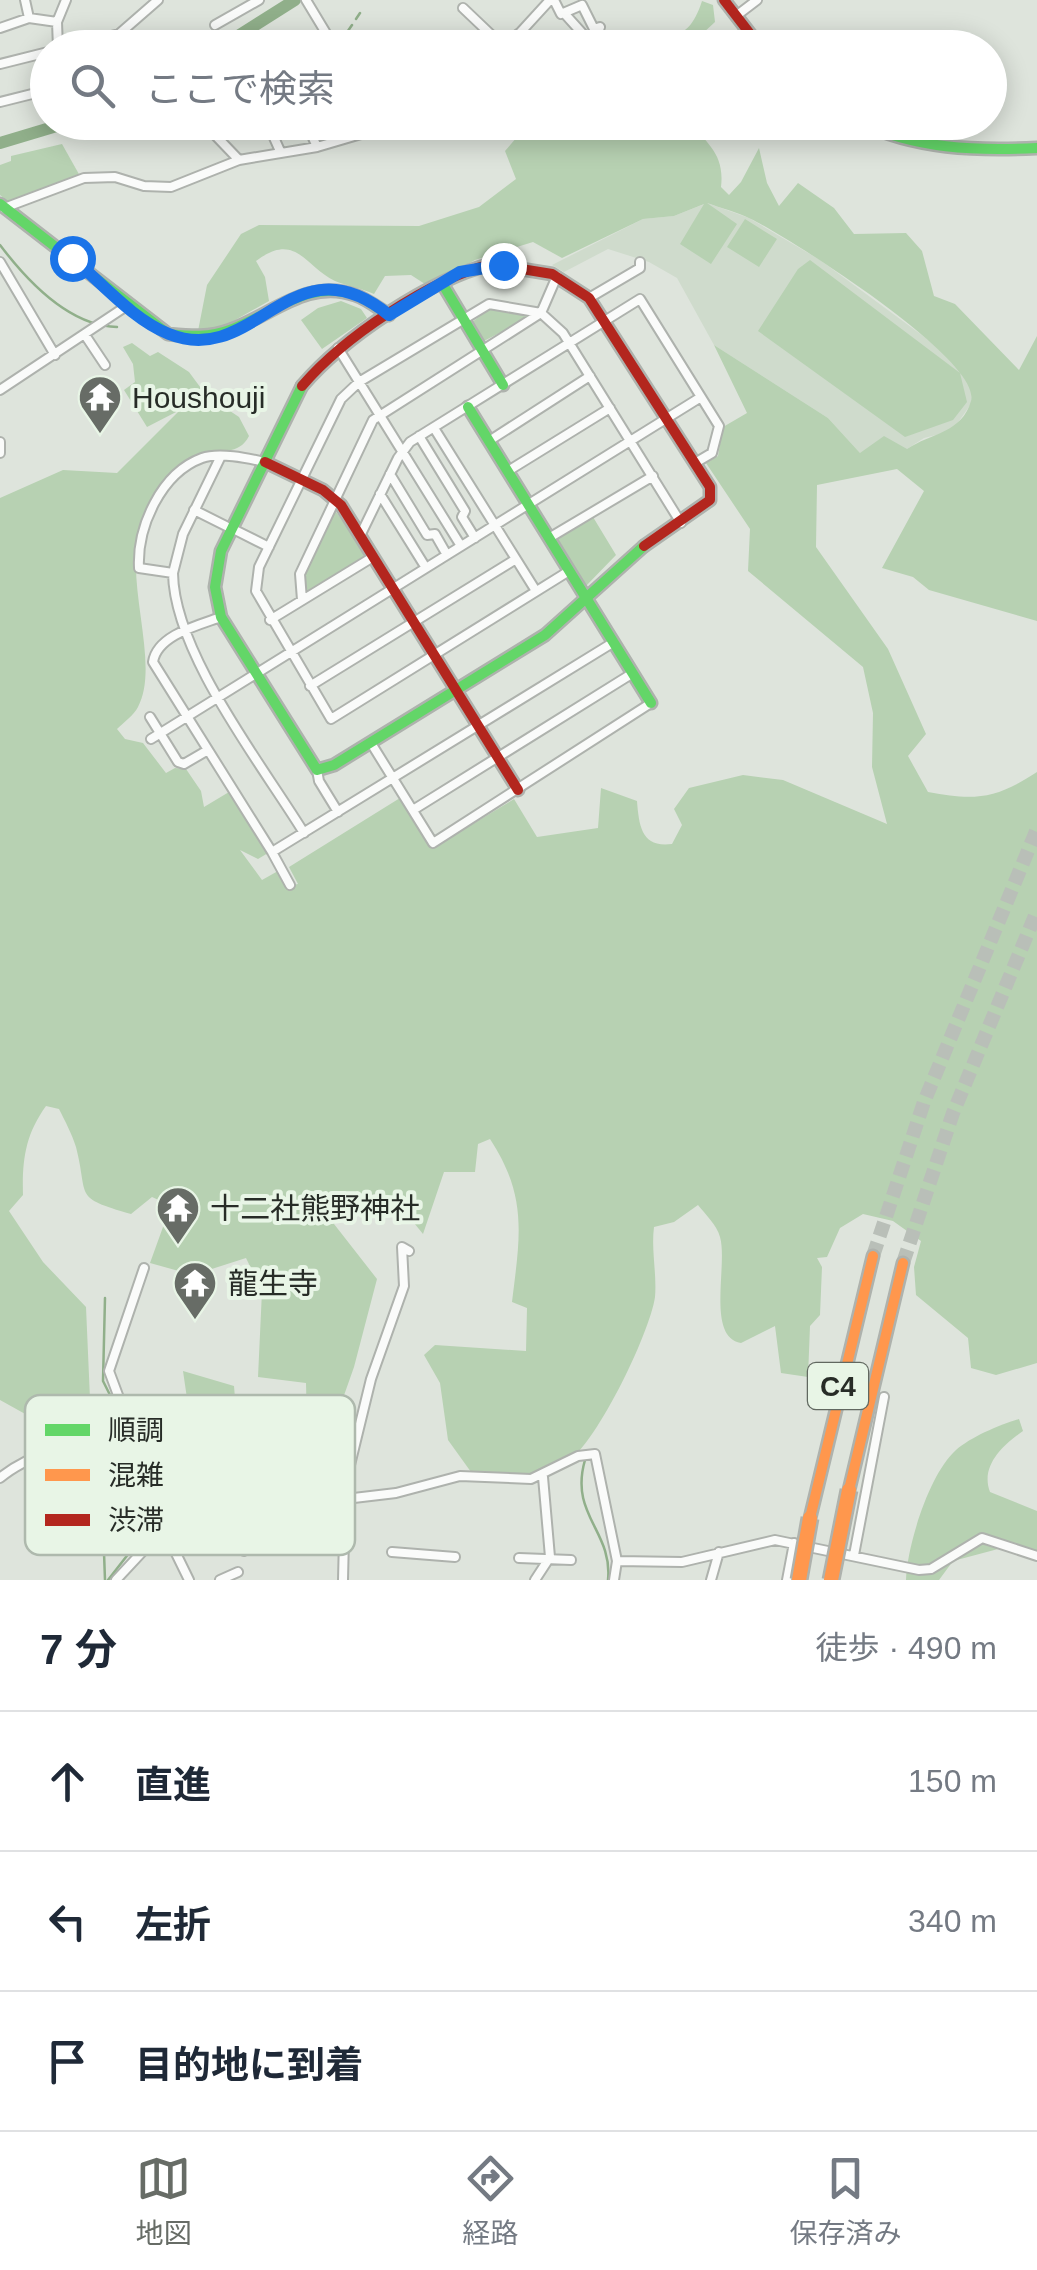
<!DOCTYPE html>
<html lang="ja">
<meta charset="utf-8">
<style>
:root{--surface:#fff;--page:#f2f2f3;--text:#1f2937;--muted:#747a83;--line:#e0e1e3;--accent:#676c66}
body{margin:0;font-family:Arial,"Noto Sans JP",sans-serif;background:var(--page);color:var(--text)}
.stop{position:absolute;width:30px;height:30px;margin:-22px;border:8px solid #1a73e8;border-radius:50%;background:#fff}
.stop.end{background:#1a73e8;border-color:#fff;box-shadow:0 2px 10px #0008}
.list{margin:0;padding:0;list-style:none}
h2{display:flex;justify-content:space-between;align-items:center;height:130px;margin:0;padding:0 40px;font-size:42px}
h2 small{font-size:32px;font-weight:400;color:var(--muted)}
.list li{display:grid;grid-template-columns:65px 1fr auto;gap:30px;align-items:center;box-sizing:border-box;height:140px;padding:0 40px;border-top:2px solid var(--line)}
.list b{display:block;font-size:38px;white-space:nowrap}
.list em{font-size:32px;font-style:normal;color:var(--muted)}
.icon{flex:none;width:55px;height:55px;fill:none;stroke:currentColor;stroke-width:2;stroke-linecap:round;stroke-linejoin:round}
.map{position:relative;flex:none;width:1037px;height:1580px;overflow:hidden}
.search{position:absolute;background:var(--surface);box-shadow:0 5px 25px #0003;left:30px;right:30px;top:30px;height:110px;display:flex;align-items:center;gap:25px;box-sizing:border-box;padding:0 35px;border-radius:55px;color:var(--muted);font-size:38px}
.sheet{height:550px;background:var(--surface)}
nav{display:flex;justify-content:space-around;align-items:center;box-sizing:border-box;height:140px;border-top:2px solid var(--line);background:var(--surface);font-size:28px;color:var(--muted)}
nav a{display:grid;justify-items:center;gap:5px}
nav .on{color:var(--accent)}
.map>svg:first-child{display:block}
.built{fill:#cfdbcc}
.green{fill:#b7d1b2}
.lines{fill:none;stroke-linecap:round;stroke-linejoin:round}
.stream{stroke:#90af8a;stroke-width:2.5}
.river{stroke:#90af8a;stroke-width:12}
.highway-tunnel{stroke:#b9bfb8;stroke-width:14;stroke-dasharray:14 7;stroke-linecap:butt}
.street-casing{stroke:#aeb2ad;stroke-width:12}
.fast-casing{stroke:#aeb2ad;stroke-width:15}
.slow-casing{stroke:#aeb2ad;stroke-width:15}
.jam-casing{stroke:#aeb2ad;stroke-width:15}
.street{stroke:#fafbfa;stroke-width:8}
.fast{stroke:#63d668;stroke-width:10}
.slow{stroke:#ff974d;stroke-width:10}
.jam{stroke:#b3261e;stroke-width:10}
.slow-bridge-casing{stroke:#aeb2ad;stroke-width:19;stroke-linecap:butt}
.slow-bridge{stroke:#ff974d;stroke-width:14}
.route{stroke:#1a73e8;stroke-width:12}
.labels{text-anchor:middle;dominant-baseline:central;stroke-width:8;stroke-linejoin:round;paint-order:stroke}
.shield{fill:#e8f5e6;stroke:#616860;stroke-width:2.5}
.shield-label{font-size:28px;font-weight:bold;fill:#272c27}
.poi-label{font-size:30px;fill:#272c27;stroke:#e8f5e6;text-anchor:start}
.key{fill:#e8f5e6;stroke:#aeb9ad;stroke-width:2.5}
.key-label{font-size:28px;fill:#272c27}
</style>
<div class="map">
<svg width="1037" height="1580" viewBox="0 0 1037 1580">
<rect width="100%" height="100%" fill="#dee4dc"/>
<path class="built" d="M707,203l42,15 71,42 118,87 27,27 8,19 -2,11 -19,27 -28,7 -17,11 -47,4 -32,-35 -114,-73 -37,-67 -28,-16 -41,-13 -44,23 -12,-7 91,-46 31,-3z"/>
<path class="green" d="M702,1l11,4 2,17 -27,25h-53c31,-19 51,3 67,-46z
M554,122l138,1c14,21 33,30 29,64l8,8 12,-13 18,-34 8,35 12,23 19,-23 36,25 20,26 52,-1 16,18 12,45 21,8 64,66 18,-34v285l-108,-31 -16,-13 -31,-9 42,-77 -27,-22 -80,16 -1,62 72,102 38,85 -18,22 20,36c47,9 68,7 109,-20v591l-41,12 -25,-7 -3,-30 -52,-43 -2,-28 7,-26 -28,-20 -30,-7 -23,14 -13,29 -10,1 5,9 -2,48 -10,11 -2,51 -27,-4 -6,-47 -34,17c-35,-6 -13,-78 -21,-106 -3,-12 -15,-23 -22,-32l-24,17 -20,5c-3,23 3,47 1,70 -5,36 -61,153 -92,168 -29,14 -62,9 -92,7l-23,-32 -8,-57 -16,-28 11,-10 91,6 1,-43 -15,-6c8,-66 16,-105 -22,-163l-12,5 -3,28h-31l-21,62 -26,-32 -16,-10 -26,8 -21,24 43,55 -23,88 -30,85 -52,32 -3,-17 -27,-8h-51l-15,-33 14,-7 -7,-48 51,15 4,48 14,3 15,16c41,-16 40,-30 39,-70l-48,-6 4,-86 -16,-33 -53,17 -43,-12 13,-36v-25l-11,-5 -21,17c-59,-17 -42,-16 -55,-67 -4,-13 -11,-26 -17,-38l-13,-3c-21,29 -24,55 -23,89l-14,16 34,51 43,45 5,115 -19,18 -72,-40v-902l63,-28 54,3 63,-63 -33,17 -23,-37 11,-8 -2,-18 -10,-17 9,-4 18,13 8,-4 31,20 17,23 33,22 10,19c-10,20 -30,13 -47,18 -35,11 -55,52 -63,84 -13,48 21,128 -1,169 -4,8 -15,16 -21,22l8,10 18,4 23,30 9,-5 11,1 15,22 3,16 25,-15 39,61 -10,6 -18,-9 22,30 16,-9 9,15 11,-2 -9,-17 111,-69 33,50 81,-49 23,38 61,-9 3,-40 36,13c2,26 5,47 35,43l10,-19 -8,-16 15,-21 54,-13 40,5 104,44 -15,-57 1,-54 -10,-46 -115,-96 2,-42 -44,-66 12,-7 5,-29 24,-14 -33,-68 114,73 32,35 24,-17 23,13c24,-16 55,-16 64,-48 12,-41 -183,-164 -220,-182 -14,-7 -30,-11 -44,-16l30,21 -26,40 -31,-20 24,-40 -30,12 -31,3 -81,39 -29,-16 -58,18 -47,26 -17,-11 -26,1 -11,18c-13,-6 -27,-8 -39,-13 -31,-15 -39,-50 -79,-20l9,16 4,24 -48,27 -23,3 9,-46 34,-51 18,-9 160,1 60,-19 37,-28 -11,-28 24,-28z
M62,144l18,32 -69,28 -11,-9v-30l11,-4v-5z
M745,219l32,20 -18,28 -32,-20z
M810,260l150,113 7,29 -14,18 -48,17 -147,-106 40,-62z
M341,301l20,8 6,9 -45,31 -21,-29 17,-12z
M490,308l39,6 -1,4 -46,24 -11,-19z
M334,509l31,42 -2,7 -58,36 -2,-20z
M593,517l23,38 -30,31 -29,-47z
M1019,1419l4,12c-20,14 -43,35 -33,61l47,19v42l-24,-8 -60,16 -14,19h-33c1,-34 23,-106 50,-130 15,-13 43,-25 63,-31z"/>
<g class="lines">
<path class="stream" d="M356,19l4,-6
M232,40l12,7
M339,44l13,-19
M0,245c28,37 70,81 117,82
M105,1298l-2,83 22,44
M61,1427l13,14
M80,1439l12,-13
M80,1448l22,50 3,82
M585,1460c-16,55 28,71 23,120
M244,1517l34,-9 -10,-30
M178,1522l42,-12 16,6
M108,1580l25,-32 37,-23"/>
<path class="river" d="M219,48l76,-48
M0,143l70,-21"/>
<path class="highway-tunnel" d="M873,1256l51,-154 113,-273
M903,1263l50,-150 84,-202"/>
<g class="street-casing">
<path id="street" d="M25,0l4,18
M306,0l29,48
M554,0l7,14 21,-9 12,24 6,-2
M463,8l42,40
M564,13l27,30
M736,16l21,-16
M215,25l44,-25
M0,28l29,-10 28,4
M518,34l12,14
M58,48l-1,-26 9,-22
M65,48l54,-14 39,-34
M506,48l44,-48
M0,64l48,-12
M0,102l48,-12
M226,122l-8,4 -2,10 23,24
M267,122l13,29
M306,122l11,25
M4,208l80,-30 31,-1 29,9 27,1 68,-27 78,-13 85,-25
M0,262l55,93
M589,298l51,-30v-6
M85,335l20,30
M338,348l123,198
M0,390l128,-85
M434,428l102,163
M419,436l46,75 -3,6 13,21
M489,441l101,-65
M0,442v11
M265,462c-18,-4 -46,-10 -63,-4 -41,15 -65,69 -63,110l34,5c1,80 88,190 131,260
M695,463l17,-10 7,-27 -18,-29
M508,471l102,-63
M390,474l37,61 8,-1 12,21
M380,494l46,74
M194,510l32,16
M237,531l32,16
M549,538l104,-62
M569,571l-238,148 -75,-128 3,-24 82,-168 18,-17 130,-78 52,9 22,20 118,190
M173,573l10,-39 37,-76
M302,600l-2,-26 73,-154 168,-107 16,-37
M221,617c-22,8 -64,18 -68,45l119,190 342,-210
M270,620l103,-63
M310,686l206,-127
M150,717l28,45 6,2 24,-14
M151,739l550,-342 -61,-98 -230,143 -12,16 -38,78
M371,743l62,100 218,-140
M317,770l2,11 19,31
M413,810l220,-137
M272,852l18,33
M144,1268l-35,103 31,83 37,73
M149,1471l50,-15
M0,1478c32,-27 92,-40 133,-46
M235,1521l9,30
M192,1524l20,24
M166,1533l23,47
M392,1552l63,5
M854,1555l30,-158
M519,1558l52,2
M617,1561l65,1 93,-22 144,30 12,-1 51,-31 55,18
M116,1580l28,-30 33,-23 39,-9 37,3 50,-17 93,-11 64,-17 71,3 47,-23 17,-2 22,107 -3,19
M220,1580l18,-8
M343,1580l2,-83 5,-32 21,-86 33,-93 -2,-39 7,4
M535,1580l15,-23 -7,-80
M711,1580l8,-28
M787,1580l7,-37"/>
</g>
<g class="fast-casing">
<path id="fast" d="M859,122c57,27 116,29 178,26
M0,204l168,130c22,2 41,4 62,-4 42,-15 78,-52 125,-35 12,4 23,13 34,20
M442,283l61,102
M302,386l-81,165 -6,36 6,30 96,153 17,-5 211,-130 99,-89
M468,407l183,296"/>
</g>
<g class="slow-casing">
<path id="slow" d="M849,1490l54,-227
M810,1518l63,-262"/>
</g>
<g class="jam-casing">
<path id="jam" d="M724,0l37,48
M491,264l61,10 37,24 121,189v13l-66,46
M302,386c42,-49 127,-106 189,-122
M265,462l58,28 18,15 177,285"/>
</g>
<use href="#street" class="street"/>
<use href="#fast" class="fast"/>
<use href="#slow" class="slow"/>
<use href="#jam" class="jam"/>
<g class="slow-bridge-casing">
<path id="slow-bridge" d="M799,1580l11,-62
M831,1580l18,-90"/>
</g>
<use href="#slow-bridge" class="slow-bridge"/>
</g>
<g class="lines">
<path class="route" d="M72,258c29,24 61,62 97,76 87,35 123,-98 220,-19l71,-43 43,-7"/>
</g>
<defs>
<g id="temple-pin" transform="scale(2.25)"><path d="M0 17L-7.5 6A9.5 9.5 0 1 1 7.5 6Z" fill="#676c66" stroke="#e8f5e6"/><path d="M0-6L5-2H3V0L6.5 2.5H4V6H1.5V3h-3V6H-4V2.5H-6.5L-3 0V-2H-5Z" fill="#fff"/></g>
</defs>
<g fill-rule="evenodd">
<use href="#temple-pin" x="100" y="397"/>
<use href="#temple-pin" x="178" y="1208"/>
<use href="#temple-pin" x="195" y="1283"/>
</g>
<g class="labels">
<rect class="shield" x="808" y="1363" width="60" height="46" rx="8"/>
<g class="shield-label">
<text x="838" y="1386">C4</text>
</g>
<g class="poi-label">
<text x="132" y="397">Houshouji</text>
<text x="210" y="1208">十二社熊野神社</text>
<text x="228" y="1283">龍生寺</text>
</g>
</g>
<rect x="25" y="1395" width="330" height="160" rx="15" class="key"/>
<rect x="45" y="1424" width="45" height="12" fill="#63d668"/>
<rect x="45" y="1469" width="45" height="12" fill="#ff974d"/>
<rect x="45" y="1514" width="45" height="12" fill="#b3261e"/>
<g class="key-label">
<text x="108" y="1440">順調</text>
<text x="108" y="1485">混雑</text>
<text x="108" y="1530">渋滞</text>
</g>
</svg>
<div class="stop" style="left:72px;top:258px"></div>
<div class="stop end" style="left:503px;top:265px"></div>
<div class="search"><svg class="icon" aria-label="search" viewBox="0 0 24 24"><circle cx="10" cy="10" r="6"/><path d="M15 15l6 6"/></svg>ここで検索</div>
</div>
<section class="sheet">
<h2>7 分<small>徒歩 · 490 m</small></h2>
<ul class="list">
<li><svg class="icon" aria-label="ahead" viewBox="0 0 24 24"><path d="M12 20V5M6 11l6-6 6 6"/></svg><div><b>直進</b></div><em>150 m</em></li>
<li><svg class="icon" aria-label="left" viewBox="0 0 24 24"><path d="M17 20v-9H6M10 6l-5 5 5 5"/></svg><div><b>左折</b></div><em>340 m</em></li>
<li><svg class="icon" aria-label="arrive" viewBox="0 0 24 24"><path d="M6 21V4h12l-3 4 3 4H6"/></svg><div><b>目的地に到着</b></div></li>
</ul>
</section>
<nav>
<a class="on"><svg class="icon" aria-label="map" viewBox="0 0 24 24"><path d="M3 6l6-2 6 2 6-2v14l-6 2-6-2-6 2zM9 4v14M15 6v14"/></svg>地図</a>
<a><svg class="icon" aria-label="directions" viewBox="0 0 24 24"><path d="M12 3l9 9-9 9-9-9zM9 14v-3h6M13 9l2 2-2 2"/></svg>経路</a>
<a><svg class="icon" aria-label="saved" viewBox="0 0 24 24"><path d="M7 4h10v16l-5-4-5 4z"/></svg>保存済み</a>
</nav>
